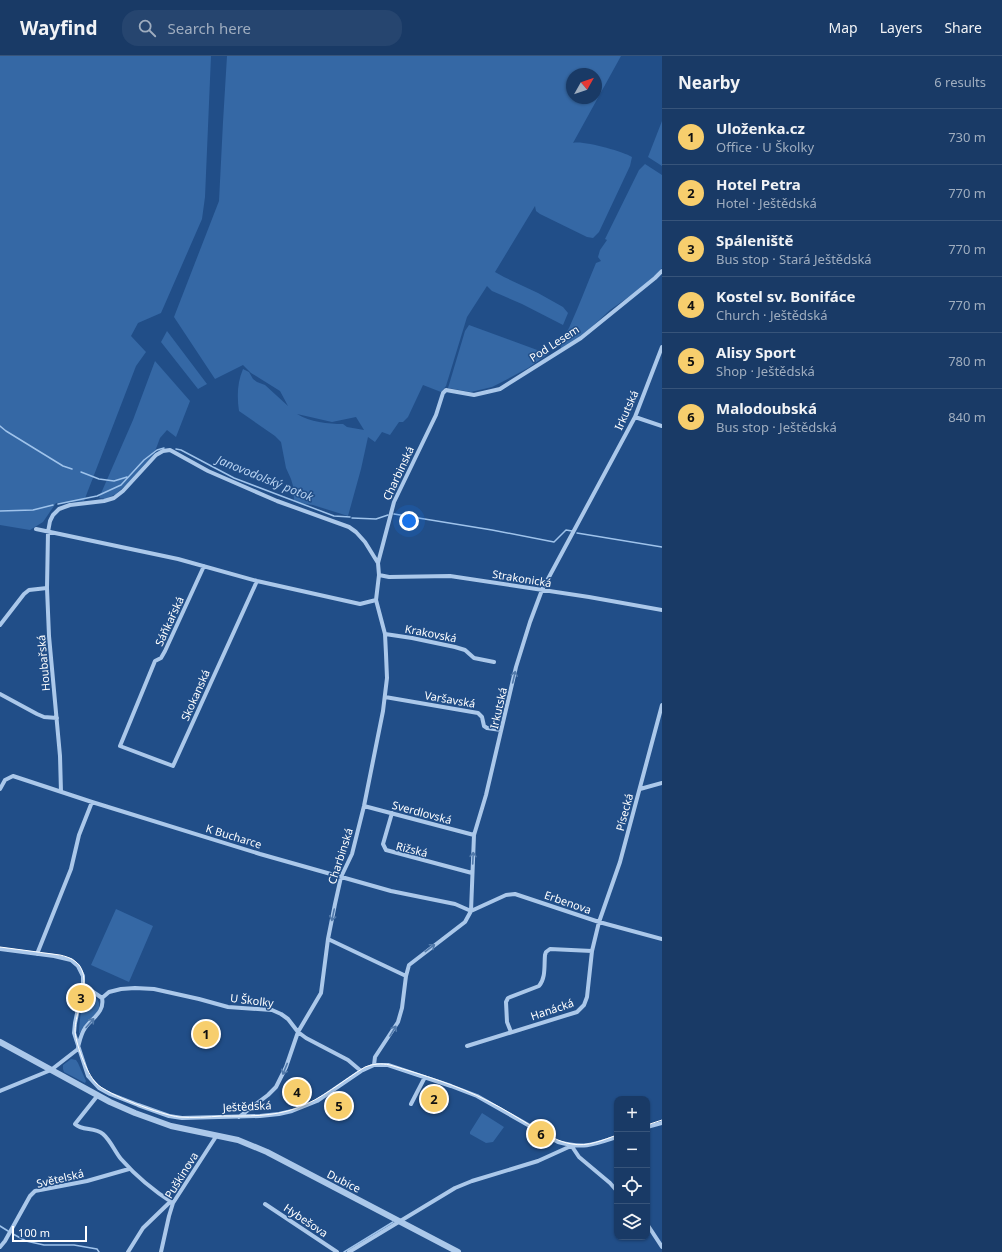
<!DOCTYPE html>
<meta charset="utf-8">
<style>
:root{--surface:#193a66;--page:#26456f;--text:#f1f3f6;--muted:#9fadbf;--line:#37547a;--accent:#f7ce6d}
body{margin:0;font-family:"Noto Sans",sans-serif;background:var(--page);color:var(--text)}
.controls{position:absolute;right:12px;bottom:12px;display:grid;overflow:hidden;border-radius:8px;box-shadow:0 1px 3px #0004}
.controls button{width:36px;height:36px;display:grid;place-items:center;padding:0;border:0;border-bottom:1px solid var(--line);background:var(--surface);color:var(--text);font:20px sans-serif}
.compass{position:absolute;left:566px;top:12px;width:36px;height:36px;border-radius:50%;background:var(--surface);box-shadow:0 1px 3px #0004;rotate:50deg}
.scale{position:absolute;left:12px;bottom:10px;width:75px;box-sizing:border-box;padding-left:4px;border:2px solid #fff;border-top:0;font-size:11px;line-height:14px;white-space:nowrap;color:#fff;-webkit-text-stroke:3px #214e88;paint-order:stroke}
.you{position:absolute;left:409px;top:465px;width:14px;height:14px;margin:-10px;border:3px solid #fff;border-radius:50%;background:#1a73e8;box-shadow:0 0 0 6px #1a73e833}
.badge{display:grid;place-items:center;width:26px;height:26px;border-radius:50%;background:var(--accent);color:#111;font-size:13px;font-weight:700}
.pin{position:absolute;translate:-50% -50%;border:2px solid #fff;box-shadow:0 1px 4px #0006}
.list{margin:0;padding:0;list-style:none}
h2{display:flex;justify-content:space-between;align-items:center;height:52px;margin:0;padding:0 16px;font-size:17px}
h2 small{font-size:13px;font-weight:400;color:var(--muted)}
.list li{display:grid;grid-template-columns:26px 1fr auto;gap:12px;align-items:center;box-sizing:border-box;height:56px;padding:0 16px;border-top:1px solid var(--line)}
.list b{display:block;font-size:15px;white-space:nowrap}
.list p{margin:0;font-size:13px;white-space:nowrap;color:var(--muted)}
.list em{font-size:13px;font-style:normal;color:var(--muted)}
.icon{flex:none;width:22px;height:22px;fill:none;stroke:currentColor;stroke-width:2;stroke-linecap:round;stroke-linejoin:round}
.map{position:relative;flex:none;width:662px;height:1196px;overflow:hidden}
header{display:flex;align-items:center;gap:24px;box-sizing:border-box;height:56px;padding:0 20px;background:var(--surface);border-bottom:1px solid var(--line)}
header strong{font-size:19px}
nav{display:flex;gap:22px;margin-inline-start:auto;font-size:14px}
.search{width:280px;height:36px;background:var(--page);display:flex;align-items:center;gap:10px;box-sizing:border-box;padding:0 14px;border-radius:16px;color:var(--muted);font-size:15px}
main{display:flex}
aside{flex:1;background:var(--surface)}
.map>svg:first-child{display:block}
.green{fill:#3568a5;fill-rule:evenodd}
.lines{fill:none;stroke-linecap:round;stroke-linejoin:round}
.stream{stroke:#9fc3eb;stroke-width:1.5}
.minor{stroke:#abc8ea;stroke-width:4}
.tertiary{stroke:#abc8ea;stroke-width:6}
.tram{stroke:#fff;stroke-width:1}
.oneway{stroke:#5179aa}
.labels{text-anchor:middle;dominant-baseline:central;stroke-width:3;stroke-linejoin:round;paint-order:stroke}
.street-label{font-size:11px;fill:#fff;stroke:#214e88}
.water-label{font-size:12px;font-style:italic;fill:#b7d2f1;stroke:#214e88}
</style>
<header>
<strong>Wayfind</strong>
<div class="search"><svg class="icon" aria-label="search" viewBox="0 0 24 24"><circle cx="10" cy="10" r="6"/><path d="M15 15l6 6"/></svg>Search here</div>
<nav><a>Map</a><a>Layers</a><a>Share</a></nav>
</header>
<main>
<div class="map">
<svg width="662" height="1196" viewBox="0 0 662 1196">
<rect width="100%" height="100%" fill="#214e88"/>
<path class="green" d="M0,0h211l-6,141 -3,22 -41,94 -23,10 -7,13 15,16 -10,14 -52,135 -28,2 -13,19 -13,8 -30,-5z
M227,0h394l-48,87c9,-3 49,8 59,14l-2,9 -31,66 -6,6 -6,-1 -47,-23 -4,-3 -1,-5 -40,66 9,5 34,16 25,14 5,6 -5,12 -41,-21 -30,-13 -5,-5 -20,31 -21,69 -5,6 -18,-7 -15,32 -5,5h-4l-9,13 -8,-3 -7,10 -7,-5 -7,32 -13,47 -35,-11 -15,-2 -4,-3 -1,-14 -2,-7 -5,-11 -5,-26 -6,-6 -36,-25c-2,-14 -2,-28 4,-42l6,3 4,7 4,3 8,3 23,21 -8,-15 -29,-18 -8,-8 -28,14 -41,-62 45,-116 4,-79zM572,18h24v24h-24zM297,358l35,8 24,-5 8,13 -17,-3 -4,-3c-15,0 -33,-2 -46,-10z
M662,65v45l-14,-9z
M645,108l17,11v93l-15,16 -37,26 -28,26 -18,12h-3c-1,-7 5,-14 8,-20 10,-22 18,-44 27,-65l5,-2 -3,-4 2,-7 7,-10 -2,-1 34,-69z
M469,269l79,29 -20,14 -28,15 -8,4 -21,5 -23,-4 17,-57z
M167,275l40,53 -9,5 -37,-47z
M155,305l35,40 -14,36 -9,-7 -7,8 -6,16 -26,29 -12,11 -11,5 -6,-1 34,-78z
M116,853l37,17 -24,56 -38,-17z
M90,937c3,2 5,3 7,6 8,11 -7,19 -13,27 -2,2 -3,6 -5,8 0,-10 2,-35 11,-41z
M71,1003l5,1 2,3 8,18 -1,2 -21,-11 -1,-3v-4z
M482,1057l22,14 -11,15 -7,1 -16,-9v-2z"/>
<g class="lines">
<path class="stream" d="M0,370l6,5 57,35 9,3
M176,393l5,1 53,28 100,38 16,1
M81,416l18,7 15,2 13,-4
M58,448l39,-8 24,-11 23,-25 13,-10 7,-2
M0,455l33,-1 20,-5
M394,458l98,16 62,12 12,-12 6,1
M352,462l24,1 12,-4
M577,477l85,14
M0,1170l8,5
M13,1178l13,7 18,4h30l23,4 2,3
M344,1196l49,-30"/>
<path class="minor" d="M635,361l27,9
M36,473l142,30 79,22 103,23 16,-4
M378,507l16,-61 42,-87 7,-22 3,-3 28,5 26,-6 81,-51 74,-60 7,-7
M204,510l-39,85 -4,7 -6,3 -35,85 53,20 84,-185
M379,519l10,2 61,-1 139,21 73,13
M0,569l24,-31 5,-4 18,-2
M385,578l27,4 43,9 10,3 9,8 20,4
M0,638l37,20 7,3 13,1
M385,641l93,16 4,4 2,9 3,2 14,2
M0,733l5,-9 8,-4 79,26 168,52 131,37 64,13 16,7
M640,733l22,-6
M61,736l-1,-36 -11,-120 -2,-48 1,-56 2,-11 3,-6 6,-6 11,-4 34,-4 10,-3 9,-7 33,-36 7,-4 7,-1 38,21 69,30 72,26 7,5 9,10 13,21 1,12 -3,25 9,34 1,20 1,24 -4,33 -19,95 -12,48 -11,23 -6,27 -7,35 -7,54 -23,39 -12,35 -10,20 -8,8 -29,22
M364,750l110,29
M392,757l-9,31 3,6 86,23
M471,855l35,-16 9,-1 84,28 63,17
M328,883l78,37
M0,893l54,7 17,4 7,6 5,10v9l-8,38 -1,10 14,43 11,12 11,6 28,11 31,11 13,2 78,-2 19,-2 13,-3 25,-10 44,-30 13,-6h14l63,21 26,10 81,46c25,7 35,3 59,-5
M37,898l34,-85 8,-34 13,-33
M102,942l7,-6 12,-3 14,-1 19,1 45,10 29,8 44,3 9,4 7,5 10,13 8,6 42,22 13,11
M511,976l-4,-10 -1,-20 2,-4 31,-12c7,-8 5,-21 6,-31l1,-3 4,-3 42,2
M467,990l110,-34 7,-7 3,-8 5,-46 7,-29 21,-60 42,-157
M78,991c2,-7 3,-13 7,-19 7,-10 20,-16 17,-30l-19,-13
M374,1009l1,-8 23,-35 4,-14 4,-32 3,-11 56,-43 6,-11 3,-76 12,-40 30,-128 14,-45 12,-32 93,-173 27,-70
M0,1035l51,-21 27,-21
M98,1039l-23,29c7,7 20,3 28,10 8,7 12,18 18,25 15,17 33,32 52,44
M411,1048l14,-27
M647,1071l15,-4
M571,1089l8,12 31,26 7,8
M265,1148l72,48
M647,1168l15,23
M0,1191l5,-6 25,-45 5,-5 52,-10 42,-12
M128,1196l15,-24 27,-26
M161,1196l8,-36 4,-13 44,-68
M349,1196l106,-64 17,-7 66,-20 33,-15"/>
<path class="tertiary" d="M0,986l110,60 25,11 36,13 67,14 29,12 191,100"/>
<path class="tram" d="M0,891l60,8c42,9 16,48 15,75 0,12 12,44 21,53 11,12 66,32 83,34 14,1 29,0 43,-1 25,0 51,1 75,-8 25,-9 45,-27 68,-41 8,-3 16,-4 25,-2 33,10 67,20 98,36 16,8 30,17 45,26 13,7 25,15 39,17 16,3 31,-4 45,-9
M647,1069l15,-5"/>
</g>
<defs><path id="oneway-shaft" d="M-6 0H5M1.5-3L5.5 0L1.5 3" fill="none" stroke-width="1.6" stroke-linecap="round" stroke-linejoin="round"/></defs>
<g class="oneway">
<use href="#oneway-shaft" transform="translate(514 621) rotate(-77)"/>
<use href="#oneway-shaft" transform="translate(473 802) rotate(-87)"/>
<use href="#oneway-shaft" transform="translate(333 859) rotate(102)"/>
<use href="#oneway-shaft" transform="translate(430 892) rotate(-37)"/>
<use href="#oneway-shaft" transform="translate(90 967) rotate(-49)"/>
<use href="#oneway-shaft" transform="translate(393 975) rotate(-59)"/>
<use href="#oneway-shaft" transform="translate(285 1013) rotate(112)"/>
</g>
<g class="labels">
<g class="street-label">
<text transform="translate(554 287) rotate(-33)">Pod Lesem</text>
<text transform="translate(626 354) rotate(-66)">Irkutská</text>
<text transform="translate(398 417) rotate(-65)">Charbinská</text>
<text transform="translate(522 522) rotate(9)">Strakonická</text>
<text transform="translate(169 565) rotate(-65)">Sáňkařská</text>
<text transform="translate(431 577) rotate(11)">Krakovská</text>
<text transform="translate(43 607) rotate(-95)">Houbařská</text>
<text transform="translate(195 639) rotate(-66)">Skokanská</text>
<text transform="translate(450 643) rotate(10)">Varšavská</text>
<text transform="translate(498 652) rotate(-77)">Irkutská</text>
<text transform="translate(422 756) rotate(15)">Sverdlovská</text>
<text transform="translate(624 756) rotate(-75)">Písecká</text>
<text transform="translate(234 780) rotate(17)">K Bucharce</text>
<text transform="translate(412 793) rotate(14)">Rižská</text>
<text transform="translate(340 800) rotate(-72)">Charbinská</text>
<text transform="translate(568 846) rotate(19)">Erbenova</text>
<text transform="translate(252 944) rotate(7)">U Školky</text>
<text transform="translate(552 953) rotate(-19)">Hanácká</text>
<text transform="translate(247 1050) rotate(-3)">Ještědská</text>
<text transform="translate(181 1119) rotate(-58)">Puškinova</text>
<text transform="translate(60 1122) rotate(-13)">Světelská</text>
<text transform="translate(344 1125) rotate(27)">Dubice</text>
<text transform="translate(306 1164) rotate(34)">Hybešova</text>
</g>
<g class="water-label">
<text transform="translate(265 422) rotate(22)">Janovodolský potok</text>
</g>
</g>
</svg>
<div class="controls">
<button>+</button>
<button>−</button>
<button><svg class="icon" aria-label="locate" viewBox="0 0 24 24"><circle cx="12" cy="12" r="6"/><path d="M12 2v4M12 18v4M2 12h4M18 12h4"/></svg></button>
<button><svg class="icon" aria-label="layers" viewBox="0 0 24 24"><path d="M12 4l9 5-9 5-9-5zM3 14l9 5 9-5"/></svg></button>
</div>
<svg class="compass" viewBox="-18 -18 36 36"><path d="M0-13l5 13h-10z" fill="#e53935"/><path d="M0 13l5-13h-10z" fill="#9fadbf"/></svg>
<div class="scale">100 m</div>
<div class="you"></div>
<div class="pin badge" style="left:206px;top:978px">1</div>
<div class="pin badge" style="left:434px;top:1043px">2</div>
<div class="pin badge" style="left:81px;top:942px">3</div>
<div class="pin badge" style="left:297px;top:1036px">4</div>
<div class="pin badge" style="left:339px;top:1050px">5</div>
<div class="pin badge" style="left:541px;top:1078px">6</div>
</div>
<aside>
<h2>Nearby<small>6 results</small></h2>
<ul class="list">
<li><span class="badge">1</span><div><b>Uloženka.cz</b><p>Office · U Školky</p></div><em>730 m</em></li>
<li><span class="badge">2</span><div><b>Hotel Petra</b><p>Hotel · Ještědská</p></div><em>770 m</em></li>
<li><span class="badge">3</span><div><b>Spáleniště</b><p>Bus stop · Stará Ještědská</p></div><em>770 m</em></li>
<li><span class="badge">4</span><div><b>Kostel sv. Bonifáce</b><p>Church · Ještědská</p></div><em>770 m</em></li>
<li><span class="badge">5</span><div><b>Alisy Sport</b><p>Shop · Ještědská</p></div><em>780 m</em></li>
<li><span class="badge">6</span><div><b>Malodoubská</b><p>Bus stop · Ještědská</p></div><em>840 m</em></li>
</ul>
</aside>
</main>
